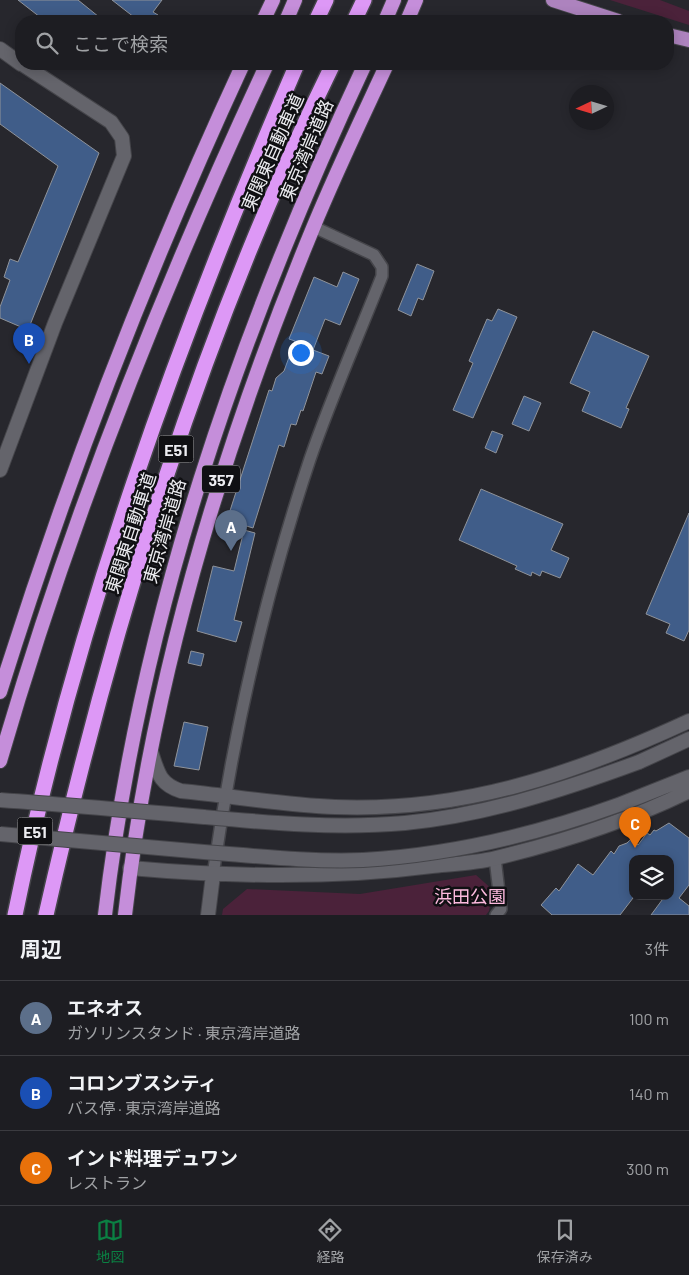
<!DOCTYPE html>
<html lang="ja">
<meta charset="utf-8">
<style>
:root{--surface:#1d1d22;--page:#25262a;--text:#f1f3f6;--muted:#a0a2a5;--line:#3b3b40;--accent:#0b8043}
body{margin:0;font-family:Barlow,"Noto Sans JP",sans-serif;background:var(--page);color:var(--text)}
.controls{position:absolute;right:15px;bottom:15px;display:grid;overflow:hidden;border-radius:10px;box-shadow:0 2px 12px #0003}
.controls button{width:45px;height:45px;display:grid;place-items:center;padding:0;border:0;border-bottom:1px solid var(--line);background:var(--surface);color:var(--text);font:25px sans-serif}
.compass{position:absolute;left:569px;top:85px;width:45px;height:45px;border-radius:50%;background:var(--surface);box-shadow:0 2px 12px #0003;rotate:266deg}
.you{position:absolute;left:300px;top:352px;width:18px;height:18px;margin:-12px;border:4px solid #fff;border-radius:50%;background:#1a73e8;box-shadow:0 0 0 8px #1a73e833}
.badge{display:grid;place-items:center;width:32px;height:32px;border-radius:50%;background:var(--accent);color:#fff;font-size:16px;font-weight:700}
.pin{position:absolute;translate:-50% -41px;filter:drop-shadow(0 1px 2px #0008)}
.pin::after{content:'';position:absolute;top:26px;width:18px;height:15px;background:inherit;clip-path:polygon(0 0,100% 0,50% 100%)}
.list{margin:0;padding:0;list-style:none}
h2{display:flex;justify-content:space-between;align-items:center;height:65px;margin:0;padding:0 20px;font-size:21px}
h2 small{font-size:16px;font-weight:400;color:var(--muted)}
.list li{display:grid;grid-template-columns:32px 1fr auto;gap:15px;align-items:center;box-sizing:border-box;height:75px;padding:0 20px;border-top:1px solid var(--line)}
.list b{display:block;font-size:19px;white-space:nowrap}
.list p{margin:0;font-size:16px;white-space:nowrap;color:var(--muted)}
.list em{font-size:16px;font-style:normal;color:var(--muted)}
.icon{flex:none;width:28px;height:28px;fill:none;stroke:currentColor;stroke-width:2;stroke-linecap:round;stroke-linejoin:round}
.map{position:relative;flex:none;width:689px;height:915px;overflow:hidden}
.search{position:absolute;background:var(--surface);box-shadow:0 2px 12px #0003;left:15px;right:15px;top:15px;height:55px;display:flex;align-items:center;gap:12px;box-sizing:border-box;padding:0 18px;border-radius:20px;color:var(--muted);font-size:19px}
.sheet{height:290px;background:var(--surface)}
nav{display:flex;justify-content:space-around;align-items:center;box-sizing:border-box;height:70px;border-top:1px solid var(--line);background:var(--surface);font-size:14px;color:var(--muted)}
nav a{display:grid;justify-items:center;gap:2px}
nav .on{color:var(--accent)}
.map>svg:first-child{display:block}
.green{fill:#4b223a}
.building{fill:#405d89;stroke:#8f939a}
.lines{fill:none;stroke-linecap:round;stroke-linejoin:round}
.minor-casing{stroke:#45454a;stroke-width:14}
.tertiary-casing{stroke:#45454a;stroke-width:16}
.primary-casing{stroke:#45454a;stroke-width:16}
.trunk-casing{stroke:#45454a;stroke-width:16}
.motorway-casing{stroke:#45454a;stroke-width:18}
.minor{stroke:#64646b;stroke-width:11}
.tertiary{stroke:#64646b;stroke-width:14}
.primary{stroke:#ad83be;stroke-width:14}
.trunk{stroke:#c58eda;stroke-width:14}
.motorway{stroke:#dd98f6;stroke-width:15}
.tertiary-bridge-casing{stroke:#45454a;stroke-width:16;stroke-linecap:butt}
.tertiary-bridge{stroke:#64646b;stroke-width:14}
.labels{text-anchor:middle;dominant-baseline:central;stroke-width:5;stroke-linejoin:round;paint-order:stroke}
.shield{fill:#101013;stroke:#ababae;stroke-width:1}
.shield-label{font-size:16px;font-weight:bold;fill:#ededf1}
.street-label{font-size:18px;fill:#ededf1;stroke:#101013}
.park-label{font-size:18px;fill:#fdbade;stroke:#101013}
</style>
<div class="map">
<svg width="689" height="915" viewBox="0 0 689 915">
<rect width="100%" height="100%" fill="#27272d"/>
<path class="green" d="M610,0h50l29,11v14z
M476,875l17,15 -4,21 -3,4h-264l1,-6 24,-20 113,5z"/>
<path class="building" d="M18,0h60l26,21h-59z
M112,0h50l-9,12 5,3 -5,6h-14z
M0,83l99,70 -71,177 -28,-12v-11l10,-27 -6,-3 6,-18 8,3 40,-96 -58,-42z
M417,264l17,7 -11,29 -5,-2 -7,18 -13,-6z
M343,272l16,7 -19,46 -15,-6 -12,31 16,6 -7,18 -6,-2 -13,39 -2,-1 -5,15 -5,-1 -7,23 -5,-2 -26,83 -26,-8 42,-130 3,1 4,-13 8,-7 11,-30 -6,-2 25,-62 23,10z
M498,309l19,8 -44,101 -20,-8 20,-47 -4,-2 18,-42 5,2z
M593,331l56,25 -23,52 3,1 -8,19 -39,-17 8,-19 -20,-9z
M524,396l17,7 -12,28 -17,-7z
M492,431l11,4 -7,18 -11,-5z
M481,489l82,35 -12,26 18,8 -9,20 -18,-7 -2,5 -8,-4 -1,4 -16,-7 2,-3 -58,-26z
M689,513v117l-5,11 -18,-8 4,-9 -24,-10z
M244,530l11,3 -21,87 8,2 -6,20 -39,-11 16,-65 21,5z
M191,651l13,3 -3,12 -13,-3z
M184,722l24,5 -9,43 -25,-4z
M669,823l20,15v47l-10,13 10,8v9h-38l14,-19h5v-37h-37v39l-13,17h-68l-11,-10 15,-17 3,3 19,-27 15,11 18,-24 3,3 5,-8 8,-3 4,-4 7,6 9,-12 3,2 4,-5 2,1z"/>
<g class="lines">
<g class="minor-casing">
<path id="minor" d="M495,858l6,51 -5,6
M213,875c20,-140 52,-281 97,-416 21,-61 48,-122 72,-183v-9l-8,-12 -60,-28"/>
</g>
<g class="tertiary-casing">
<path id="tertiary" d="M0,49l21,15
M0,470l55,-147 69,-167 -2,-18 -11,-16 -89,-58
M151,752c7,20 8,32 30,39 51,5 103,14 154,16 129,5 239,-33 354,-86
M639,762l50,-23
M621,804l68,-27
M130,868c101,9 202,11 302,-2 21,-2 44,-3 64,-8 66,-16 132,-37 193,-67
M208,915l5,-40"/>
</g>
<g class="primary-casing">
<path id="primary" d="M553,0l65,21
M668,35l21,5"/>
</g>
<g class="trunk-casing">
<path id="trunk" d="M263,21l10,-21
M286,21l9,-21
M385,21l9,-21
M407,21l9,-21
M0,692c67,-214 149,-425 243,-628
M0,761c69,-239 162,-472 267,-697
M105,915c35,-299 133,-580 260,-851
M125,915c27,-237 97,-467 188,-687 23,-56 49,-110 74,-164"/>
</g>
<g class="motorway-casing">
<path id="motorway" d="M316,21l10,-21
M354,21l10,-21
M15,915c60,-293 163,-577 282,-851
M46,915c66,-292 155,-582 287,-851"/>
</g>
<use href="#minor" class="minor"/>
<use href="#tertiary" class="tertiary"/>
<use href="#primary" class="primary"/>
<use href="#trunk" class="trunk"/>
<use href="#motorway" class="motorway"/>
<g class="tertiary-bridge-casing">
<path id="tertiary-bridge" d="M0,800c68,5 136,11 204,17 67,6 133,12 201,6 81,-8 158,-33 234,-61
M0,834c68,6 136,12 204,18 53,4 106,10 159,8 88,-5 175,-26 258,-56"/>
</g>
<use href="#tertiary-bridge" class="tertiary-bridge"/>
</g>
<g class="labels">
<g class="shield">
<rect x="158.5" y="435.5" width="35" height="27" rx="4"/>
<rect x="202" y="465.5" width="38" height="27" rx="4"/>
<rect x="17.5" y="817.5" width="35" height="27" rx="4"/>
</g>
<g class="shield-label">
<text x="176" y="449">E51</text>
<text x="221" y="479">357</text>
<text x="35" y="831">E51</text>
</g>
<g class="street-label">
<text transform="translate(306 150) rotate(-67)">東京湾岸道路</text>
<text transform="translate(272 152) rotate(-66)">東関東自動車道</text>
<text transform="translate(164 531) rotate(-74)">東京湾岸道路</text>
<text transform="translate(130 533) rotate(-72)">東関東自動車道</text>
</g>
<g class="park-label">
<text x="470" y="896">浜田公園</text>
</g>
</g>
</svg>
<div class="controls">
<button><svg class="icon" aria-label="layers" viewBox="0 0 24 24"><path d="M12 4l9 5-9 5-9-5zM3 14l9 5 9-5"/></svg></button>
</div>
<svg class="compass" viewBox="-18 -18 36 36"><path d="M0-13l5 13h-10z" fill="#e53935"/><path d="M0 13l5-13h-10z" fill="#a0a2a5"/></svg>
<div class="you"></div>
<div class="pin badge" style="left:231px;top:551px;background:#5c6f8a">A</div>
<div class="pin badge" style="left:29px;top:364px;background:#1a4fb4">B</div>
<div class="pin badge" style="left:635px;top:848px;background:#e8710a">C</div>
<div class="search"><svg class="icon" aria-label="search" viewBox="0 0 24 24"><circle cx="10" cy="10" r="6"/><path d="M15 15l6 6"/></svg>ここで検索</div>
</div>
<section class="sheet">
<h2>周辺<small>3件</small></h2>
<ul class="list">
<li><span class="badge" style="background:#5c6f8a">A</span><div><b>エネオス</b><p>ガソリンスタンド · 東京湾岸道路</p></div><em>100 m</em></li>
<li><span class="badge" style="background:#1a4fb4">B</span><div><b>コロンブスシティ</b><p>バス停 · 東京湾岸道路</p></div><em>140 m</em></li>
<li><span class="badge" style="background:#e8710a">C</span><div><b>インド料理デュワン</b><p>レストラン</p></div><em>300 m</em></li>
</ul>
</section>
<nav>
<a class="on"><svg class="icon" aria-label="map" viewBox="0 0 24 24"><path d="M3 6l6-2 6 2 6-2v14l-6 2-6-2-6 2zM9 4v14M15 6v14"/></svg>地図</a>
<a><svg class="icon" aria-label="directions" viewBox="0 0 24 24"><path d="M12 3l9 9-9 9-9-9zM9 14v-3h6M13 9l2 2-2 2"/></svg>経路</a>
<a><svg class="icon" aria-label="saved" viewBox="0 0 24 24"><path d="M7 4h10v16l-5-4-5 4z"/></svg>保存済み</a>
</nav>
